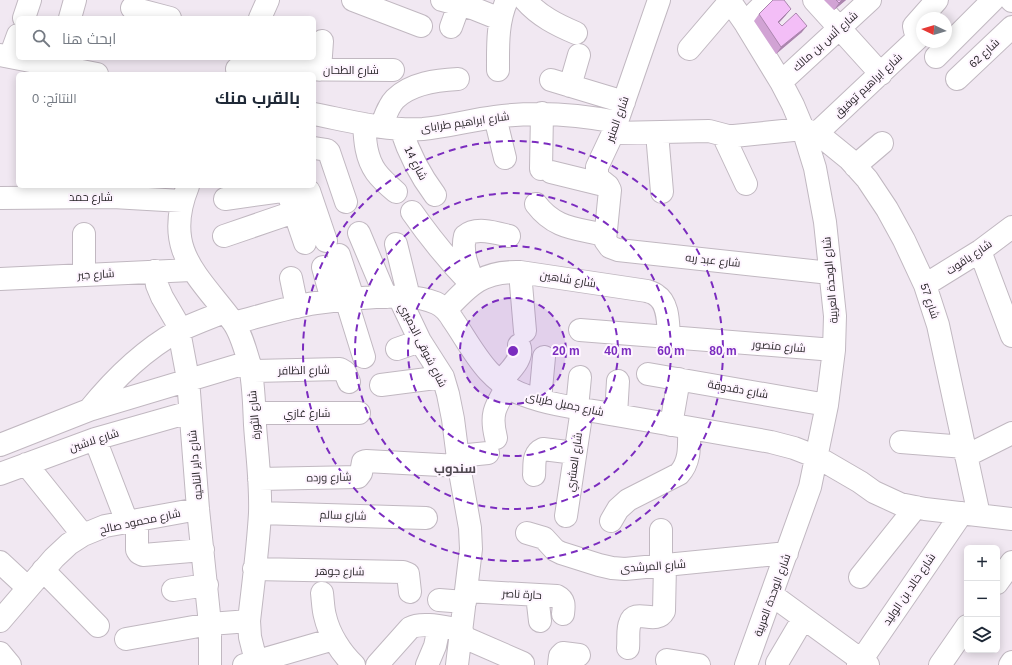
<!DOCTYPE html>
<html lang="ar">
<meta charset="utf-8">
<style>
:root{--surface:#fff;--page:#f2f2f3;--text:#1f2937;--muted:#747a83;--line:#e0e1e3}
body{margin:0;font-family:Helvetica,Cairo,sans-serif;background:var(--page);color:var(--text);direction:rtl}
.controls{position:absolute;right:12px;bottom:12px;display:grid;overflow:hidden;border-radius:6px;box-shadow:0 2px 10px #0003}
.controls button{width:36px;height:36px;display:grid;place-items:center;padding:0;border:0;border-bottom:1px solid var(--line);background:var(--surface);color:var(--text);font:20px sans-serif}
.compass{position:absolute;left:916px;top:12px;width:36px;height:36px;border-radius:50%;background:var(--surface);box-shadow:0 2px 10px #0003;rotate:274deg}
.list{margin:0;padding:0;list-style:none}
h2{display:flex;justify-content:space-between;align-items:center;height:52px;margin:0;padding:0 16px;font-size:17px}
h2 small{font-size:13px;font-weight:400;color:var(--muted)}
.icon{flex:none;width:22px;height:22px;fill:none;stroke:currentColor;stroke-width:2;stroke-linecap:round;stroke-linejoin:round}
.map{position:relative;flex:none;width:1012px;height:665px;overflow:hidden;direction:ltr}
.search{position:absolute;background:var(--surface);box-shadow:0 2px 10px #0003;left:16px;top:16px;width:300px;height:44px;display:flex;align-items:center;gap:10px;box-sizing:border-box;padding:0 14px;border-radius:6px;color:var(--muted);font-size:15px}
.panel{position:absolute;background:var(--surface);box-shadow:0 2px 10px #0003;left:16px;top:72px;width:300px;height:116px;border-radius:6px;direction:rtl}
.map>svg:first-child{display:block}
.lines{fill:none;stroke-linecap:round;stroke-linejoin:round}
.minor-casing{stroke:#c1b8c1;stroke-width:24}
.minor{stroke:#fff;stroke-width:22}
.wall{fill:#d1a3d4}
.shaded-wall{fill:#aa85ad}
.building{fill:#f3bef7;stroke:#aa85ad}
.ring{fill:none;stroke:#7b2cbf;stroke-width:2;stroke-dasharray:7 5}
.labels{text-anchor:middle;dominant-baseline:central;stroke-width:4;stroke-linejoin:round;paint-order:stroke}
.street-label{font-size:11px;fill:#282428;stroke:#fef5ff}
.quarter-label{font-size:13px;font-weight:bold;fill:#514a52;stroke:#fef5ff}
.centre{fill:#7b2cbf;stroke:#fef5ff;stroke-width:2}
.ring-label{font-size:12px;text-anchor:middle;font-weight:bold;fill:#7b2cbf;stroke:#fef5ff;stroke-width:4;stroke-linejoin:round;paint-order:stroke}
</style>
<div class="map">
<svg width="1012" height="665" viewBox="0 0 1012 665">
<rect width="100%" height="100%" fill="#f1e8f2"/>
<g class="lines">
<g class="minor-casing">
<path id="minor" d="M353,0l68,26
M442,0l33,9 25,10
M525,0c14,16 32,25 51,33
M659,0l-46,133 -16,34v10l11,9 2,4 -5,50 5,7 8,3 212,23
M729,0l16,23 36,59 12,23 10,24 12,39 10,54 10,94 -1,34 -7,55 -17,82 -64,178
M814,0l67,74
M1011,0l1,1
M132,8l38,10
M24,18l6,-18
M70,18l5,-18
M260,18l8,-18
M745,23l23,-23
M451,27l8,-22
M689,49l41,-48
M0,55l97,19
M10,57l8,-22
M936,57l57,-57
M237,69l156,1
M320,70l2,-29
M498,70c0,-24 -1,-48 9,-70
M957,79l55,-52
M551,80l73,22
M781,82l89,-82
M570,86l9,-31
M314,114c36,7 72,17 109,15 24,-2 48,-9 72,-12 41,-6 81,-3 122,5
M495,117l10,41
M364,124c1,17 2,34 12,48 5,7 13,14 20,20
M381,127c4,-10 7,-21 14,-28 16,-16 42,-19 63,-20
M401,129c8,25 19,46 34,66
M613,133l96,-2 19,5h6l69,-7 14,4 32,26 18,20 20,30 17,31 21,45 13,40 41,190
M657,133l5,59
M817,133l101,-95 1,-3 -4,-4 -1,-5 23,-26
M723,135l23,49
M314,148l13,2 2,2 17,50
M855,166l27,-23
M541,169l1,-56
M551,172l57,14
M188,186c-26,64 10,89 45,136 8,11 12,27 16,40 5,20 5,42 6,63 2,29 6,58 5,88 -2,36 -7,72 -11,108l1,16 7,28
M0,198l113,-1 69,4
M225,199l79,-11 5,3 17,50
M290,199l15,44
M536,204c19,25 40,24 68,31
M412,212c18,26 38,50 60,73
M359,233l27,64
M84,234v41
M224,236l70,-24
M396,244l13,53
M980,251l32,85
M339,255l14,43
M323,267l9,33
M155,271l2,14 5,12 14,24 3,10 9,48 10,130 12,115v41
M520,272l5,59
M291,278l6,29
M0,279l191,-9
M474,283c-6,-14 -13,-31 -9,-47 11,-10 32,-3 44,0
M925,285l55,-34 32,-24
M399,297l21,44 23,36 5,17 5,25 6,47 11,62 1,21 -14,116
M346,299l18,58
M446,310c24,-26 37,-39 74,-38l127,19c3,1 7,2 9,4 13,8 12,29 13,42
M234,323c27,-7 54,-16 82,-20 20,-3 40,-5 60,-6 20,-1 41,-2 60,6 7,3 13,10 17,17 20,29 34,62 71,75 29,11 61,14 92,20 51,9 103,18 155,27l23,6 23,9 43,25 14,10 26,12 25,5 87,10
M580,330l254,20
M397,349l23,-8
M251,371l89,-2 5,3 4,10
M648,374l179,31
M500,382c8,-10 25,-23 19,-37
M381,385l62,-8
M540,400l4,-43
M577,408l3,-31
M89,410c25,-31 53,-59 89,-79 15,-7 31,-13 46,-19
M255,413h104
M616,415l2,-34
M671,425l8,-46
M496,438c-6,-24 -1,-31 11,-51
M95,439l32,83
M901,442l64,5
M0,445l89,-35 160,-48
M458,456l30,-3
M966,456l46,-23
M26,464l57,71
M0,474l95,-35 95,-27
M534,475c1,-10 -2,-21 9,-26l32,4
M259,479l99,-2 3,-4 2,-11 3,-1 93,5
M260,513l166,5
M566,516l16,-107
M137,521v29l2,3 4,2 60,-5
M611,521l7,-12 10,-9 51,-26c12,-13 10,-29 10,-46
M661,530v36
M527,533l17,5 11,12 6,3 38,12 13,3 13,1 162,-16
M0,562l28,26
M254,569l149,3 5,2 2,18
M43,570l55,56
M860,577l56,-70
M997,583l15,-21
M173,590l34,-5
M466,591l91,5c8,4 7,10 6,18
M322,593c1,8 1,16 3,23 4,18 16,37 29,49
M537,595l3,26
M772,595l96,70
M439,600l26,2
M0,621l54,-63 15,-14 14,-9 22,-9 93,-17
M461,636l62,27
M126,639l84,-15 39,-3
M628,648c1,-8 -1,-18 2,-25 5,-16 26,3 34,-12l1,-46
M0,653l10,12
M667,660l32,5
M777,663l26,-44
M244,665l90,-26
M377,665l33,-37c13,-7 37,0 52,2
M427,665l8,-19 4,-19
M559,665l1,-9 3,-3 16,2
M858,665l104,-152
M940,665l27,-39
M1010,665l2,-3"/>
</g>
<use href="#minor" class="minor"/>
</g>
<path class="wall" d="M824,0h22l-12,10z
M759,14l27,1 -7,8 3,3 20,6 -26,22 -22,-33z"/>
<path class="shaded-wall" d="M842,0h4l-12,10 5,-7z
M791,9l-5,6 -13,14 5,-7z
M807,26l-5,6 -26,22 5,-7z"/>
<path class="building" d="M773,0h11l7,9 -13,13 4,4 14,-13 11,13 -26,21 -22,-33z
M836,0h6l-3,3z"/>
<circle cx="513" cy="351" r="53" fill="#7b2cbf" fill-opacity=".12"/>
<g class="ring">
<circle cx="513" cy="351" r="53"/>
<circle cx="513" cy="351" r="105"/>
<circle cx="513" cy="351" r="158"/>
<circle cx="513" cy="351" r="210"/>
</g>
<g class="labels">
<g class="street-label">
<text transform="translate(825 41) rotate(-42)">شارع أنس بن مالك</text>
<text transform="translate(984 53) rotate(-44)">شارع 62</text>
<text x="351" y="70">شارع الطحان</text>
<text transform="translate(868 85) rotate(-43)">شارع ابراهيم توفيق</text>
<text transform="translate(617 119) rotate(-70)">شارع المنير</text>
<text transform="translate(465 122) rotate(-8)">شارع ابراهيم طراباى</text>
<text transform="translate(416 163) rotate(63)">شارع 14</text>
<text x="91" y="197">شارع حمد</text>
<text transform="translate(969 257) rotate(-34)">شارع ياقوت</text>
<text transform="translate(713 260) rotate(6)">شارع عبد ربه</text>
<text transform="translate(96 274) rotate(-3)">شارع جبر</text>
<text transform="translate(568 279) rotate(9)">شارع شاهين</text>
<text transform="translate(830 280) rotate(-95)">شارع الوحدة العربية</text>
<text transform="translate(930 301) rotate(71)">شارع 57</text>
<text transform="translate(423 345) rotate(63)">شارع شوقى الدميري</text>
<text transform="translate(779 346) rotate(5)">شارع منصور</text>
<text transform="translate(304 370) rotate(-1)">شارع الظافر</text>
<text transform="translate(738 389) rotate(10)">شارع دقدوقة</text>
<text transform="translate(565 404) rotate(12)">شارع جميل طرباى</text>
<text x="307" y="413">شارع غازي</text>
<text transform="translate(254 415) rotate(-95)">شارع الثورة</text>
<text transform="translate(94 440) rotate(-18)">شارع لاشين</text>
<text transform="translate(574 462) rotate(-82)">شارع العشري</text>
<text transform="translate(195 465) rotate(-95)">شارع داير الناحيه</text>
<text transform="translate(329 477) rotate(-1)">شارع ورده</text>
<text transform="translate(343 515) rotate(2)">شارع سالم</text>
<text transform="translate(140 521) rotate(-12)">شارع محمود صالح</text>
<text transform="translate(653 566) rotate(-4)">شارع المرشدى</text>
<text transform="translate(340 571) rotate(1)">شارع جوهر</text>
<text transform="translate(909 589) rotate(-56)">شارع خالد بن الوليد</text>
<text transform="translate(522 594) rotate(3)">حارة ناصر</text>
<text transform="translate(772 595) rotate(-70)">شارع الوحدة العربية</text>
</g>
<g class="quarter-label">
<text x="455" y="468">سندوب</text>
</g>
</g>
<circle cx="513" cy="351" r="6" class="centre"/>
<g class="ring-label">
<text x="566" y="355">20 m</text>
<text x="618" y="355">40 m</text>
<text x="671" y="355">60 m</text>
<text x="723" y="355">80 m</text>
</g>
</svg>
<div class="controls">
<button>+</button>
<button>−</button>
<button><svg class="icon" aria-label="layers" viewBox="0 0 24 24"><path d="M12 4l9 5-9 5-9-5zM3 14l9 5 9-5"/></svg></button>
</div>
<svg class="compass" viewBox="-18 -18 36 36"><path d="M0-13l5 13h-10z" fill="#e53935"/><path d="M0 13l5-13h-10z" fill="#747a83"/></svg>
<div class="search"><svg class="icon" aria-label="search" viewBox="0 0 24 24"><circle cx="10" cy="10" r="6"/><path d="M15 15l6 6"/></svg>ابحث هنا</div>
<section class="panel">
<h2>بالقرب منك<small>النتائج: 0</small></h2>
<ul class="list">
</ul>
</section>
</div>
